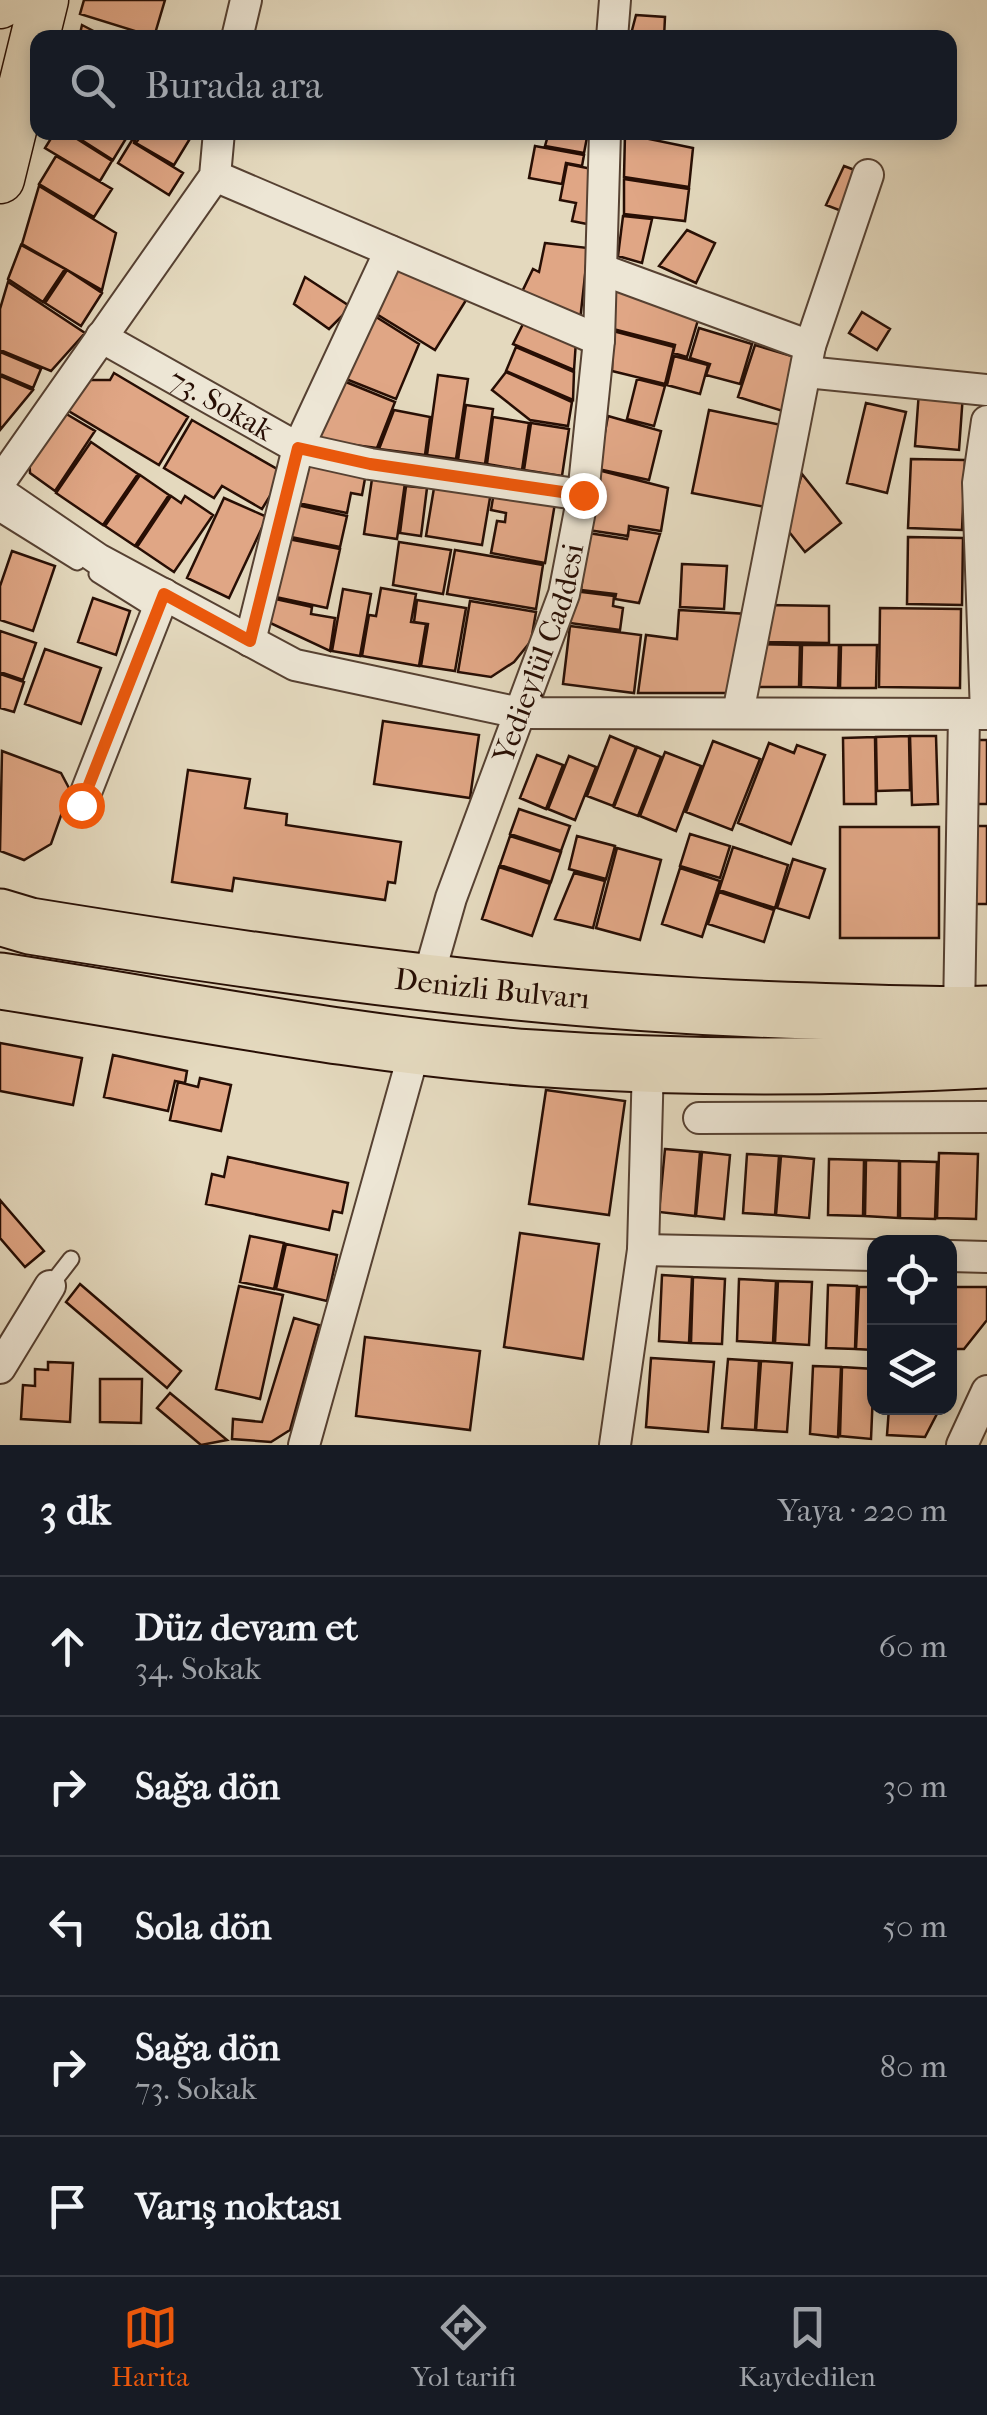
<!DOCTYPE html>
<html lang="tr">
<meta charset="utf-8">
<style>
:root{--surface:#171b24;--page:#242831;--text:#f1f3f6;--muted:#9ea1a6;--line:#363941;--accent:#ea580c}
body{margin:0;font-family:"IM FELL French Canon",serif;background:var(--page);color:var(--text)}
.controls{position:absolute;right:30px;bottom:30px;display:grid;overflow:hidden;border-radius:20px;box-shadow:0 5px 15px #0003}
.controls button{width:90px;height:90px;display:grid;place-items:center;padding:0;border:0;border-bottom:2px solid var(--line);background:var(--surface);color:var(--text);font:50px sans-serif}
.stop{position:absolute;width:30px;height:30px;margin:-22px;border:8px solid #ea580c;border-radius:50%;background:#fff}
.stop.end{background:#ea580c;border-color:#fff;box-shadow:0 2px 10px #0008}
.list{margin:0;padding:0;list-style:none}
h2{display:flex;justify-content:space-between;align-items:center;height:130px;margin:0;padding:0 40px;font-size:42px}
h2 small{font-size:32px;font-weight:400;color:var(--muted)}
.list li{display:grid;grid-template-columns:65px 1fr auto;gap:30px;align-items:center;box-sizing:border-box;height:140px;padding:0 40px;border-top:2px solid var(--line)}
.list b{display:block;font-size:38px;white-space:nowrap}
.list p{margin:0;font-size:32px;white-space:nowrap;color:var(--muted)}
.list em{font-size:32px;font-style:normal;color:var(--muted)}
.icon{flex:none;width:55px;height:55px;fill:none;stroke:currentColor;stroke-width:2;stroke-linecap:round;stroke-linejoin:round}
.map{position:relative;flex:none;width:987px;height:1445px;overflow:hidden}
.search{position:absolute;background:var(--surface);box-shadow:0 5px 15px #0003;left:30px;right:30px;top:30px;height:110px;display:flex;align-items:center;gap:25px;box-sizing:border-box;padding:0 35px;border-radius:20px;color:var(--muted);font-size:38px}
.sheet{height:830px;background:var(--surface)}
nav{display:flex;justify-content:space-around;align-items:center;box-sizing:border-box;height:140px;border-top:2px solid var(--line);background:var(--surface);font-size:28px;color:var(--muted)}
nav a{display:grid;justify-items:center;gap:5px}
nav .on{color:var(--accent)}
.map>svg:first-child{display:block}
.building{fill:#e0a685;stroke:#270e04;stroke-width:2.5}
.lines{fill:none;stroke-linecap:round;stroke-linejoin:round}
.lane-casing{stroke:#564132;stroke-width:19}
.street-casing{stroke:#564132;stroke-width:34}
.primary-casing{stroke:#270e04;stroke-width:51}
.highway-casing{stroke:#270e04;stroke-width:59}
.lane{stroke:#ede6d5;stroke-width:15}
.street{stroke:#ede6d5;stroke-width:30}
.primary{stroke:#e4d9be;stroke-width:48}
.highway{stroke:#e4d9be;stroke-width:55}
.route{stroke:#ea580c;stroke-width:12}
.labels{text-anchor:middle;dominant-baseline:central;stroke-width:8;stroke-linejoin:round;paint-order:stroke}
.street-label{font-size:30px;fill:#270e04;stroke:#ede6d5}
</style>
<div class="map">
<svg width="987" height="1445" viewBox="0 0 987 1445">
<rect width="100%" height="100%" fill="#e4d9be"/>
<filter id="stains"><feTurbulence type="fractalNoise" baseFrequency=".002" numOctaves="4"/><feColorMatrix values="0 0 0 0 .2 0 0 0 0 .09 0 0 0 0 .02 0 0 0 .5 -.17"/></filter>
<radialGradient id="worn" r=".72"><stop offset=".6" stop-color="#630" stop-opacity="0"/><stop offset="1" stop-color="#630" stop-opacity=".3"/></radialGradient>
<path class="building" d="M84,0h81l-11,37 -74,-23z
M636,15l29,2 -1,21h-34z
M82,25l25,13h-28z
M55,132h11l46,29 -12,20 -55,-33z
M69,132h61l-17,28z
M137,132l-3,11 49,30 -14,22 -51,-32z
M143,132h51l-20,33 -38,-22z
M549,132h39l-4,21 -39,-7z
M625,134l68,14 -4,39 -65,-10z
M535,146l49,9 -2,11 -16,-3 -4,21 -33,-6z
M56,156l56,33 -18,28 -55,-33z
M567,164l30,6 -10,54 -15,-3 4,-18 -16,-3z
M844,166l16,6 -16,40 -18,-7z
M624,179l65,10 -4,32 -61,-7z
M39,186l77,47 -14,57 -80,-46z
M623,216l29,3 -10,44 -24,-7z
M687,230l28,13 -19,40 -37,-17z
M545,243l43,5 -8,73 -59,-27 12,-25 6,3z
M21,245l44,24 -22,33 -35,-23z
M396,264l72,33 -33,53 -65,-40z
M67,270l35,23 -21,33 -36,-23z
M305,277l46,30 -22,22 -35,-25z
M8,282l77,51 -34,38 -51,-21v-41z
M615,284l83,36 -11,37 -14,-4 2,-8 -62,-16z
M862,312l28,17 -13,21 -28,-17z
M373,315l46,29 -23,55 -50,-20z
M527,316l49,25 -2,29 -61,-26z
M699,328l53,16 -12,40 -34,-9 4,-11 -20,-6z
M613,331l61,16 -9,37 -53,-13z
M755,345l50,15 -16,53 -51,-16z
M516,347l58,25 -1,28 -67,-29z
M0,352l41,17 -8,19 -33,-14z
M674,356l34,9 -8,29 -33,-9z
M506,372l66,30 -4,24 -38,-6 -38,-30z
M114,373l74,44 -29,48 -92,-55 21,-30h22z
M438,375l30,4 -12,80 -29,-4z
M0,376l33,14 -33,40z
M637,379l28,7 -11,40 -27,-7z
M341,380l54,22 -18,46 -61,-8z
M919,391l44,3 -4,56 -44,-4z
M866,403l40,9 -19,81 -40,-10z
M466,405l27,4 -8,55 -27,-4z
M394,410l36,7 -5,38 -46,-6z
M709,410l77,16 -16,82 -78,-15z
M63,412l32,19 -40,60 -25,-18 -1,-20z
M608,416l53,15 -12,49 -51,-11z
M493,417l36,6 -7,47 -35,-6z
M192,420l92,53 -22,36 -40,-23 -8,12 -50,-30z
M531,423l38,6 -7,47 -38,-6z
M91,442l47,32 -35,51 -47,-32z
M308,454l58,19 -4,22 -11,-2 -4,20 -49,-10z
M911,459l54,1 -3,70 -54,-2z
M598,470l70,18 -7,43 -32,-5 -1,10 -40,-6z
M373,472l33,4 -9,63 -33,-5z
M802,474l39,49 -36,29 -19,-24z
M140,475l29,20 -34,51 -30,-20z
M436,476l56,10 -10,59 -56,-9z
M406,486l21,2 -6,48 -21,-3z
M495,486l61,11 -11,66 -54,-10 6,-32 8,1 1,-9 -15,-3z
M171,496l10,7 4,-7 28,19 -39,57 -37,-25z
M224,498l43,19 -38,81 -42,-20z
M297,505l50,11 -7,31 -49,-10z
M629,529l31,5 -21,69 -24,-4 1,-5 -35,-4 7,-57 39,6z
M908,537l55,1 -1,67 -55,-1z
M283,538l57,11 -13,59 -56,-12z
M399,542l52,8 -8,44 -50,-9z
M455,550l88,15 -7,44 -89,-15z
M12,551l43,15 -22,65 -33,-11v-34z
M682,564l45,2 -3,43 -44,-2z
M381,588l35,6 -5,28 15,2 -7,42 -57,-10 7,-41 7,1z
M343,589l28,5 -11,62 -28,-5z
M574,591l40,5 -1,10 10,2 -3,22 -50,-7z
M93,598l37,13 -14,44 -38,-13z
M271,598l41,9 -1,7 24,4 -5,33 -64,-30z
M417,600l49,8 -11,63 -34,-5 7,-42 -14,-2z
M470,601l66,11 -5,29 -17,21 -23,15 -33,-5z
M767,605l62,1v37l-63,-1z
M880,608l81,1 -1,79 -81,-1z
M679,610l69,4 -17,79h-93l8,-58 31,4z
M570,626l71,9 -7,58 -71,-9z
M0,631l36,12 -13,37 -23,-8z
M755,644l45,1 -1,42h-45z
M802,645h37l-1,43 -37,-1z
M841,645h36l-1,43h-36z
M45,649l56,19 -20,56 -56,-20z
M0,674l24,8 -10,30 -14,-4z
M383,721l96,14 -9,63 -96,-14z
M610,736l26,11 -23,59 -26,-10z
M909,736l1,54 -33,1 -1,-54z
M910,736h26l2,68 -26,1z
M875,737l1,67h-32l-1,-66z
M977,740h10v64h-10z
M713,741l47,18 -28,71 -46,-18z
M769,743l25,10 3,-8 28,10 -34,89 -53,-21z
M637,747l24,10 -23,59 -24,-9z
M2,751l59,22 9,17 -19,54 -27,16 -24,-9z
M665,752l36,14 -25,65 -36,-15z
M537,755l26,10 -17,44 -26,-11z
M569,756l27,11 -21,53 -27,-11z
M188,770l62,9 -5,29 42,6 -1,11 115,17 -6,41 -7,-1 -3,18 -151,-22 -2,13 -60,-9z
M519,809l51,17 -9,25 -51,-17z
M971,826h16v78h-13z
M840,827h99v111h-99z
M690,834l40,12 -10,32 -40,-12z
M510,836l51,16 -10,30 -51,-17z
M577,836l38,10 -9,33 -37,-10z
M733,847l55,18 -13,43 -56,-18z
M617,848l44,12 -21,80 -44,-12z
M793,859l32,10 -16,49 -32,-10z
M499,867l51,17 -18,52 -50,-17z
M680,868l40,13 -18,56 -40,-13z
M574,873l31,8 -12,47 -38,-9z
M719,892l55,18 -10,32 -56,-18z
M0,1043l82,15 -9,47 -73,-14z
M113,1055l74,16 -2,12 -10,-2 -7,30 -64,-14z
M200,1078l31,7 -10,46 -51,-11 8,-38 20,5z
M546,1090l79,11 -16,114 -80,-11z
M665,1149l35,3 -5,64 -36,-4z
M702,1152l28,3 -6,64 -28,-3z
M939,1153l39,1 -2,65 -39,-1z
M747,1154l32,2 -4,59 -32,-2z
M781,1156l33,3 -5,59 -33,-3z
M228,1157l120,26 -6,30 -9,-2 -4,19 -123,-26 6,-30 12,3z
M829,1159l35,1 -1,56 -35,-1z
M866,1160l33,1 -1,57 -33,-2z
M900,1161l37,1 -2,57 -35,-1z
M0,1200l44,51 -19,16 -25,-29z
M520,1233l79,11 -16,115 -79,-12z
M250,1236l34,7 -10,46 -34,-7z
M286,1244l51,11 -10,46 -51,-12z
M662,1275l30,2 -3,66 -30,-2z
M693,1277l32,2 -3,65 -31,-1z
M739,1279l37,2 -3,62 -36,-2z
M778,1281l34,1 -3,63 -34,-2z
M80,1284l101,87 -14,17 -101,-86z
M828,1285l29,1 -2,63 -29,-1z
M239,1286l44,9 -23,104 -44,-10z
M859,1287h15v63l-18,-1z
M950,1287h37v33l-23,29h-14z
M294,1318l25,7 -29,105 -19,12 -39,-3 1,-20 29,3z
M365,1337l115,14 -10,79 -114,-14z
M651,1358l63,4 -6,70 -62,-5z
M728,1359l31,2 -4,69 -33,-2z
M761,1361l31,2 -5,69 -31,-2z
M48,1362l25,1 -3,59 -49,-3 2,-34 12,1v-17l13,1z
M813,1366l28,1 -3,70 -28,-3z
M842,1367l32,2 -3,70 -31,-3z
M100,1379h42l-1,44 -41,-1z
M170,1393l57,47 -26,5 -44,-37z
M889,1408h51l-15,29 -38,-2z"/>
<g class="lines">
<g class="lane-casing">
<path id="lane" d="M0,514l77,48
M97,574l59,37
M50,1286l21,-27"/>
</g>
<g class="street-casing">
<g id="street">
<path d="M237,38l9,-38"/>
<path d="M612,38l3,-38"/>
<path d="M215,176l384,164"/>
<path d="M603,270l207,76"/>
<path id="s1" d="M101,337l197,111 72,16 213,31"/>
<path d="M806,372l181,18"/>
<path d="M0,482l215,-306 4,-44"/>
<path d="M0,492l98,67 197,106 225,48 467,1"/>
<path d="M250,641l48,-193 92,-197"/>
<path d="M738,713l72,-367 58,-171"/>
<path d="M986,714l-8,-231 9,-62"/>
<path d="M81,805l83,-211"/>
<path id="s2" d="M427,982l24,-84 113,-304 19,-99 16,-155 6,-208"/>
<path d="M959,1015l5,-301"/>
<path d="M699,1118l288,-1"/>
<path d="M643,1250l231,5"/>
<path d="M950,1256l37,1"/>
<path d="M0,1368l50,-82"/>
<path d="M304,1445l112,-400"/>
<path d="M615,1445l28,-195 5,-187"/>
<path d="M962,1445l25,-54"/>
</g>
</g>
<g class="primary-casing">
<path id="primary" d="M0,4l1,-4
M0,179l44,-179"/>
</g>
<g class="highway-casing">
<g id="highway">
<path id="s3" d="M0,917l30,9c259,42 520,78 783,85 58,2 116,5 174,3"/>
<path d="M0,981c177,27 354,64 533,77 151,11 303,10 454,2"/>
</g>
</g>
<use href="#lane" class="lane"/>
<use href="#street" class="street"/>
<use href="#primary" class="primary"/>
<use href="#highway" class="highway"/>
</g>
<g class="lines">
<path class="route" d="M81,805l83,-211 86,47 48,-193 72,16 213,31"/>
</g>
<g class="labels">
<g class="street-label">
<text stroke="none"><textPath href="#s1" startOffset="138">73. Sokak</textPath></text>
<text stroke="none"><textPath href="#s2" startOffset="348">Yedieylül Caddesi</textPath></text>
<text stroke="none"><textPath href="#s3" startOffset="498">Denizli Bulvarı</textPath></text>
</g>
</g>
<rect width="100%" height="100%" filter="url(#stains)"/>
<rect width="100%" height="100%" fill="url(#worn)"/>
</svg>
<div class="controls">
<button><svg class="icon" aria-label="locate" viewBox="0 0 24 24"><circle cx="12" cy="12" r="6"/><path d="M12 2v4M12 18v4M2 12h4M18 12h4"/></svg></button>
<button><svg class="icon" aria-label="layers" viewBox="0 0 24 24"><path d="M12 4l9 5-9 5-9-5zM3 14l9 5 9-5"/></svg></button>
</div>
<div class="stop" style="left:81px;top:805px"></div>
<div class="stop end" style="left:583px;top:495px"></div>
<div class="search"><svg class="icon" aria-label="search" viewBox="0 0 24 24"><circle cx="10" cy="10" r="6"/><path d="M15 15l6 6"/></svg>Burada ara</div>
</div>
<section class="sheet">
<h2>3 dk<small>Yaya · 220 m</small></h2>
<ul class="list">
<li><svg class="icon" aria-label="ahead" viewBox="0 0 24 24"><path d="M12 20V5M6 11l6-6 6 6"/></svg><div><b>Düz devam et</b><p>34. Sokak</p></div><em>60 m</em></li>
<li><svg class="icon" aria-label="right" viewBox="0 0 24 24"><path d="M7 20v-9h11M14 6l5 5-5 5"/></svg><div><b>Sağa dön</b></div><em>30 m</em></li>
<li><svg class="icon" aria-label="left" viewBox="0 0 24 24"><path d="M17 20v-9H6M10 6l-5 5 5 5"/></svg><div><b>Sola dön</b></div><em>50 m</em></li>
<li><svg class="icon" aria-label="right" viewBox="0 0 24 24"><path d="M7 20v-9h11M14 6l5 5-5 5"/></svg><div><b>Sağa dön</b><p>73. Sokak</p></div><em>80 m</em></li>
<li><svg class="icon" aria-label="arrive" viewBox="0 0 24 24"><path d="M6 21V4h12l-3 4 3 4H6"/></svg><div><b>Varış noktası</b></div></li>
</ul>
</section>
<nav>
<a class="on"><svg class="icon" aria-label="map" viewBox="0 0 24 24"><path d="M3 6l6-2 6 2 6-2v14l-6 2-6-2-6 2zM9 4v14M15 6v14"/></svg>Harita</a>
<a><svg class="icon" aria-label="directions" viewBox="0 0 24 24"><path d="M12 3l9 9-9 9-9-9zM9 14v-3h6M13 9l2 2-2 2"/></svg>Yol tarifi</a>
<a><svg class="icon" aria-label="saved" viewBox="0 0 24 24"><path d="M7 4h10v16l-5-4-5 4z"/></svg>Kaydedilen</a>
</nav>
